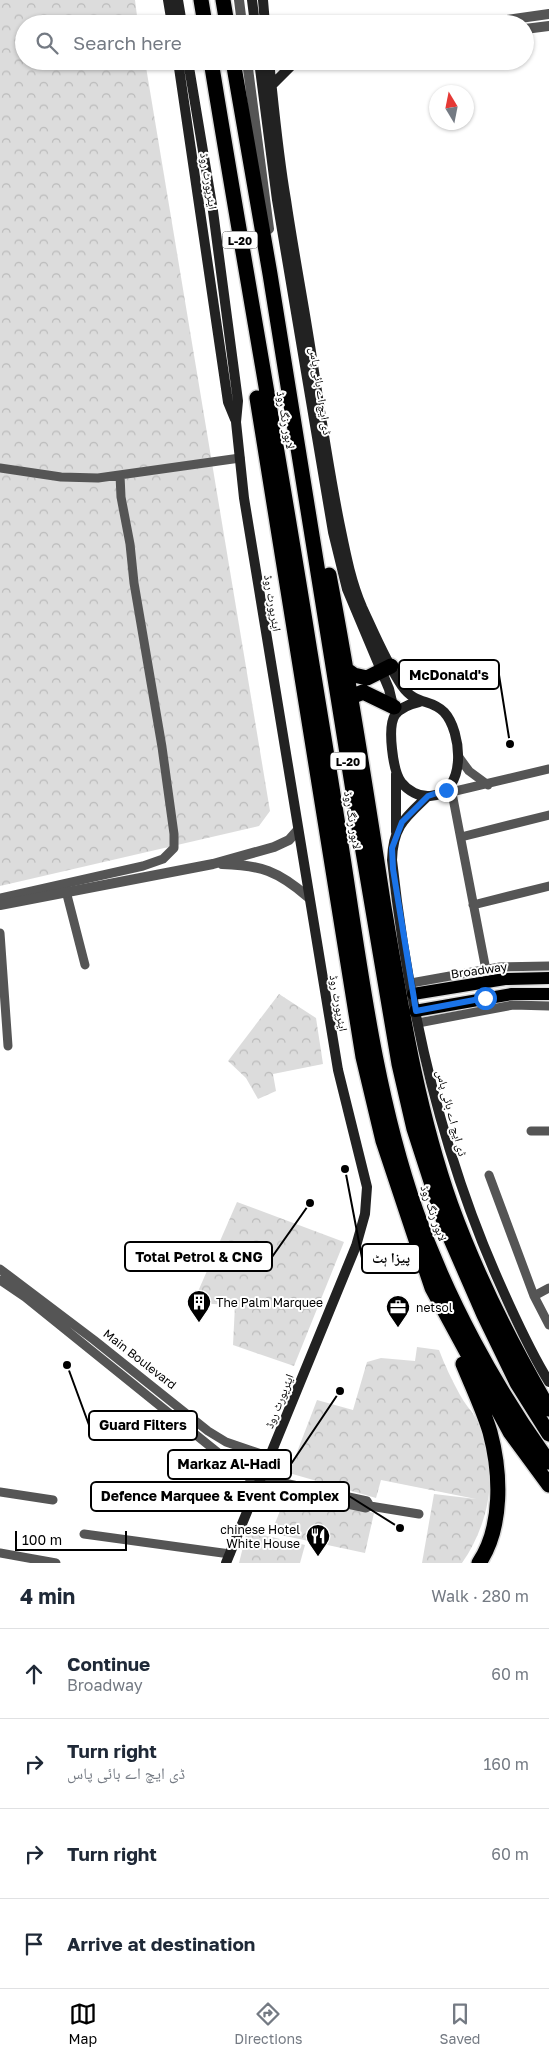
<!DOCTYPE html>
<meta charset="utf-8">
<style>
:root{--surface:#fff;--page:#f2f2f3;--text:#1f2937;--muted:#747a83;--line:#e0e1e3;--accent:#000}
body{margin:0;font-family:"Golos Text","Noto Naskh Arabic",sans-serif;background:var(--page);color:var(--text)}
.compass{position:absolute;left:429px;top:85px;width:45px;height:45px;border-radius:50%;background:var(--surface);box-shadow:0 1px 4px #0004;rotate:350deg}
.scale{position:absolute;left:15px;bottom:12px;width:112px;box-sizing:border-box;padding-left:5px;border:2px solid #000;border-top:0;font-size:14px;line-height:18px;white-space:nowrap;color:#000;-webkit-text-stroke:4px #fff;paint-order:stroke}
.stop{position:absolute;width:15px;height:15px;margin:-11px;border:4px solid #1a73e8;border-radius:50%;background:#fff}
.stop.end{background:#1a73e8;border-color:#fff;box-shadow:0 1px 5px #0008}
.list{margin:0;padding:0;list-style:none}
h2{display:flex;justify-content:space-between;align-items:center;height:65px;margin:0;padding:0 20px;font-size:21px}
h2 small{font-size:16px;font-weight:400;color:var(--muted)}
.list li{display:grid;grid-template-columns:32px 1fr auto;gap:15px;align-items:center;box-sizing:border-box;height:90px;padding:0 20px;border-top:1px solid var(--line)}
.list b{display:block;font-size:19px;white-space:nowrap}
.list p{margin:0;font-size:16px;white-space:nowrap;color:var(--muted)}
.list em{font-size:16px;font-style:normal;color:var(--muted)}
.icon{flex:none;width:28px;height:28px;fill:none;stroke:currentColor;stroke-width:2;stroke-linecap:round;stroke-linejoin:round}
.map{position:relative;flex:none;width:549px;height:1563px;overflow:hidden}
.search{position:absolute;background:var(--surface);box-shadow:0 1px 4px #0004;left:15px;right:15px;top:15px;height:55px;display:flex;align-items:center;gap:12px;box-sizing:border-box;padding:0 18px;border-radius:28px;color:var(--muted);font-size:19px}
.sheet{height:425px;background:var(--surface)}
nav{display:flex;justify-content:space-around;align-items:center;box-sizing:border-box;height:70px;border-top:1px solid var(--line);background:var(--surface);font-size:14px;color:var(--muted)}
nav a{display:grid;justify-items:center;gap:2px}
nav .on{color:var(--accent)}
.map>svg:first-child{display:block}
.park{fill:url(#park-crowns)}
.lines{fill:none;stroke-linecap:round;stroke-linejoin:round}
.primary-casing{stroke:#dbdbdb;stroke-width:15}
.motorway-casing{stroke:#dbdbdb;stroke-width:18}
.minor{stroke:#555;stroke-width:9}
.tertiary{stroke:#555;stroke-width:10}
.secondary{stroke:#222;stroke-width:10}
.primary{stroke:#000;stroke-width:12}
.motorway{stroke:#000;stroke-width:15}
.route{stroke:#1a73e8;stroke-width:6}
.labels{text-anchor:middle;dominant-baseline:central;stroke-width:4;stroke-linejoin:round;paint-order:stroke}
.shield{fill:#fff;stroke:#4c4c4c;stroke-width:1}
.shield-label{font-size:11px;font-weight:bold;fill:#000}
.street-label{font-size:12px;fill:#000;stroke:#fff}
.poi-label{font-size:12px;fill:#000;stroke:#fff;text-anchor:start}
.leader{fill:none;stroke:#000;stroke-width:2}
.callout-dot{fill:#000;stroke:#fff;stroke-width:2}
.callout{fill:#fff;stroke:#000;stroke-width:2}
.callout-label{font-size:14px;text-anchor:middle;font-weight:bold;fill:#000}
</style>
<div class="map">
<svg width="549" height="1563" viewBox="0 0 549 1563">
<defs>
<pattern id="park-crowns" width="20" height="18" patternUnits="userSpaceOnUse" patternTransform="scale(1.25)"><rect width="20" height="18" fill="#dcdcdc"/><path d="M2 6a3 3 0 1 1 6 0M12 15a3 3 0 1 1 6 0" fill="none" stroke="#bbb"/></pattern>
</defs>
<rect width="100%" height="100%" fill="#fff"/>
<path class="park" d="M0,0h135l3,24h-114v37h121l125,750 -11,15 -259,60z
M279,994l37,24 7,46 -50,10 3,17 -18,8 -12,-21 -18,-17z
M237,1202l107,40 -50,124 -61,-21 2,-40 -42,-2z
M417,1347l22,3c6,16 13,30 21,45 4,8 11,15 15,22 26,46 16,105 -13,146h-40l12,-69 42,5 -95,-19 -5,18 -87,-25 28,-73 36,10 14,-48 14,-4 34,3z
M287,1494l87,19 -9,40 -94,-20z
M247,1531l58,14 -5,18h-61z"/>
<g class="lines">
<g class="primary-casing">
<path id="primary" d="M413,994l92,-15 44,-1
M415,1011l97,-17h37"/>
</g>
<g class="motorway-casing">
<path id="motorway" d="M201,0l4,24
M223,0l4,24
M211,61c32,197 68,394 99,591 13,79 26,158 38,238 16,107 32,218 68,321 30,86 79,177 133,251
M233,61l37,213 89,554 40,236 15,65 32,99 38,87 33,68 32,51
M257,398l106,659 20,84 49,147 78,144 39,53
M329,575c21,110 38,221 55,332 17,99 33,202 67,298 26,71 60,139 98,204
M347,670l7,5 13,3 24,-12
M351,697l12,-5 31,15
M463,1364c9,22 20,45 27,68 11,41 13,95 -11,131"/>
</g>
<path class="minor" d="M0,468l61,9 37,1 142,-20
M458,756l11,15 19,14
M447,793l102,-24
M452,793l34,177
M461,837l88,-22
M66,891l19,74
M0,898l143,-32 20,-7 11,-11v-14l-12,-87 -28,-164 -4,-39 -9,-47 -1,-22
M473,905l76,-19
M0,933l8,113
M411,983l89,-16 49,-1
M418,1023l95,-18 36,1
M531,1131h18
M489,1175l45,121 15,29
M0,1269l94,71 114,91 18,11 44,15
M0,1280l25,17 233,188 108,23 4,-2 49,8
M534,1296l15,-8
M261,1478l106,23 3,5
M0,1492l53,8
M84,1534l146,20
M0,1553l56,10"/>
<path class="tertiary" d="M239,0l3,24
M478,24l71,-10
M525,29l24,-3
M247,61l22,168
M222,864c39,1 56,7 86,33
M0,905l213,-41 61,-17 15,-7 8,-9"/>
<path class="secondary" d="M168,0l4,24
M178,0l4,24
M252,0l3,24
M263,0l2,24
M178,61l50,341 7,17
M188,61l25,150 25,190 -2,21 8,76 94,572 29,117 -2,27 -9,32 -130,317
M259,61l18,139 56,332 14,57 42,100 5,21
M269,61c5,47 9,93 17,139 8,55 19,110 27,165 8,53 16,105 26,156 6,29 11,58 23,86 12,26 24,55 40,79 14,20 28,12 42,26 18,19 24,82 -14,84 -11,1 -22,-5 -29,-14 -8,-11 -14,-55 -6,-67 6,-8 15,-11 24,-13
M271,86l25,-25
M428,796c-23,22 -35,30 -36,64 16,146 48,290 108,424 15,34 30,67 49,98
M396,832v-58"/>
<use href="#primary" class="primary"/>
<use href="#motorway" class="motorway"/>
</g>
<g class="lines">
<path class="route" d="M446,790l-18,6 -26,26 -10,26 1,21 23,142 69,-13"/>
</g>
<defs>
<g id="building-pin" transform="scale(1.25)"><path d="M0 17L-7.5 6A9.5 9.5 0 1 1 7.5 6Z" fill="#000" stroke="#fff"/><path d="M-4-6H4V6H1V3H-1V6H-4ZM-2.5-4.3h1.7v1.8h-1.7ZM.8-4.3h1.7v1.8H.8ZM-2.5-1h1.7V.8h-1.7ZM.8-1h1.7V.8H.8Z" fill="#fff"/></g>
<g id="office-pin" transform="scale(1.25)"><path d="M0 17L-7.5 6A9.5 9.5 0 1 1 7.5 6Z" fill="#000" stroke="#fff"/><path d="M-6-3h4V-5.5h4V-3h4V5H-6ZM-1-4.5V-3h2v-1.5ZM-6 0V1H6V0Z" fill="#fff"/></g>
<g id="restaurant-pin" transform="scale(1.25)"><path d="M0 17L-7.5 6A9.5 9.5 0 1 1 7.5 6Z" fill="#000" stroke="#fff"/><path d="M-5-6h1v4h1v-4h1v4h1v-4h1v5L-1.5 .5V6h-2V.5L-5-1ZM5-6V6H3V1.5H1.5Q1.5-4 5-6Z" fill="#fff"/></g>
</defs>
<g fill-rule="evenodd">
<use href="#building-pin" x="199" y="1302"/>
<use href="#office-pin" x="398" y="1307"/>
<use href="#restaurant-pin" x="318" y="1536"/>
</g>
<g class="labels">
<g class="shield">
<rect x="222.5" y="231.5" width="35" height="17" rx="4"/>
<rect x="330.5" y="752.5" width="35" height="17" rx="4"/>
</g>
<g class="shield-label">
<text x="240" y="240">L-20</text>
<text x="348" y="761">L-20</text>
</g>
<g class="street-label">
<text transform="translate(209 181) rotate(81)">ایئرپورٹ روڈ</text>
<text transform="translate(321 391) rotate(81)">ڈی ایچ اے بائی پاس</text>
<text transform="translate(286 420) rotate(80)">لاہور رنگ روڈ</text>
<text transform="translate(273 603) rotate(81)">ایئرپورٹ روڈ</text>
<text transform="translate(353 820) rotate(81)">لاہور رنگ روڈ</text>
<text transform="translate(479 970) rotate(-8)">Broadway</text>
<text transform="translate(339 1003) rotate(80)">ایئرپورٹ روڈ</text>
<text transform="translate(452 1113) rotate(75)">ڈی ایچ اے بائی پاس</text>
<text transform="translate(434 1213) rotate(71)">لاہور رنگ روڈ</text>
<text transform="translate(140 1359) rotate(38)">Main Boulevard</text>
<text transform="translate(279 1401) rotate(-68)">ایئرپورٹ روڈ</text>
</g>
<g class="poi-label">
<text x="216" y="1302">The Palm Marquee</text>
<text x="416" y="1307">netsol</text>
<text x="300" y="1529" text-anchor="end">chinese Hotel<tspan x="300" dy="14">White House</tspan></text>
</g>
</g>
<path class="leader" d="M510 744L499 675M310 1203L272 1257M345 1169L362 1258M67 1365L89 1425M340 1391L291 1464M400 1528L349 1496"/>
<g class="callout-dot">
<circle cx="510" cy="744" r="5"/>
<circle cx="310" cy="1203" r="5"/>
<circle cx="345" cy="1169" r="5"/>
<circle cx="67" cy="1365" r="5"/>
<circle cx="340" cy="1391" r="5"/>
<circle cx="400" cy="1528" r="5"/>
</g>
<g class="callout">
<rect x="399" y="660" width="100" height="29" rx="5"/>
<rect x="125" y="1242" width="147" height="29" rx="5"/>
<rect x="362" y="1244" width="58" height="29" rx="5"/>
<rect x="89" y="1411" width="108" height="29" rx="5"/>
<rect x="168" y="1450" width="123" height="29" rx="5"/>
<rect x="91" y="1482" width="258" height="29" rx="5"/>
</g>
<g class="callout-label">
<text x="449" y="680">McDonald's</text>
<text x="199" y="1262">Total Petrol &amp; CNG</text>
<text x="391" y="1263">پیزا ہٹ</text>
<text x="143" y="1430">Guard Filters</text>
<text x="229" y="1469">Markaz Al-Hadi</text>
<text x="220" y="1501">Defence Marquee &amp; Event Complex</text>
</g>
</svg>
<svg class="compass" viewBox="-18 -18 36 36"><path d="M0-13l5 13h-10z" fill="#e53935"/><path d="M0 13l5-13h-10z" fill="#747a83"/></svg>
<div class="scale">100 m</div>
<div class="stop" style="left:485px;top:998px"></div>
<div class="stop end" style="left:446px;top:790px"></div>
<div class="search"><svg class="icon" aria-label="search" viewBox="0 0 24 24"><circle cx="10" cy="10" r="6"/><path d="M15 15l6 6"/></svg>Search here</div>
</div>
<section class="sheet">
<h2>4 min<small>Walk · 280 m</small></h2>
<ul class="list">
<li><svg class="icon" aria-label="ahead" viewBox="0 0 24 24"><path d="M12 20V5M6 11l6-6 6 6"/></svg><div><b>Continue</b><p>Broadway</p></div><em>60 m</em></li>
<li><svg class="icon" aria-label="right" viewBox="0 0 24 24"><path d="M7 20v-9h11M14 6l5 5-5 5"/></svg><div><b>Turn right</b><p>ڈی ایچ اے بائی پاس</p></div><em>160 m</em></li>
<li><svg class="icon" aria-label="right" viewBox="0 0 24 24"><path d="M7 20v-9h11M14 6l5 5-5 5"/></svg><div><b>Turn right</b></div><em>60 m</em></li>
<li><svg class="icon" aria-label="arrive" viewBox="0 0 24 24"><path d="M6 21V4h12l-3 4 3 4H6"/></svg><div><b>Arrive at destination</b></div></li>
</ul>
</section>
<nav>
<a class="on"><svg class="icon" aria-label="map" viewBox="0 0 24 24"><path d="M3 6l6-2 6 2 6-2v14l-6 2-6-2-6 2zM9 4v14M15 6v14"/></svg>Map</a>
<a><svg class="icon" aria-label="directions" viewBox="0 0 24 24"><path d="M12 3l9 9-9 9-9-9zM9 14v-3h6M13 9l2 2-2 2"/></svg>Directions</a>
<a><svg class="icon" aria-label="saved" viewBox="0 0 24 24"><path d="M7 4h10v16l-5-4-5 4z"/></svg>Saved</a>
</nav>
